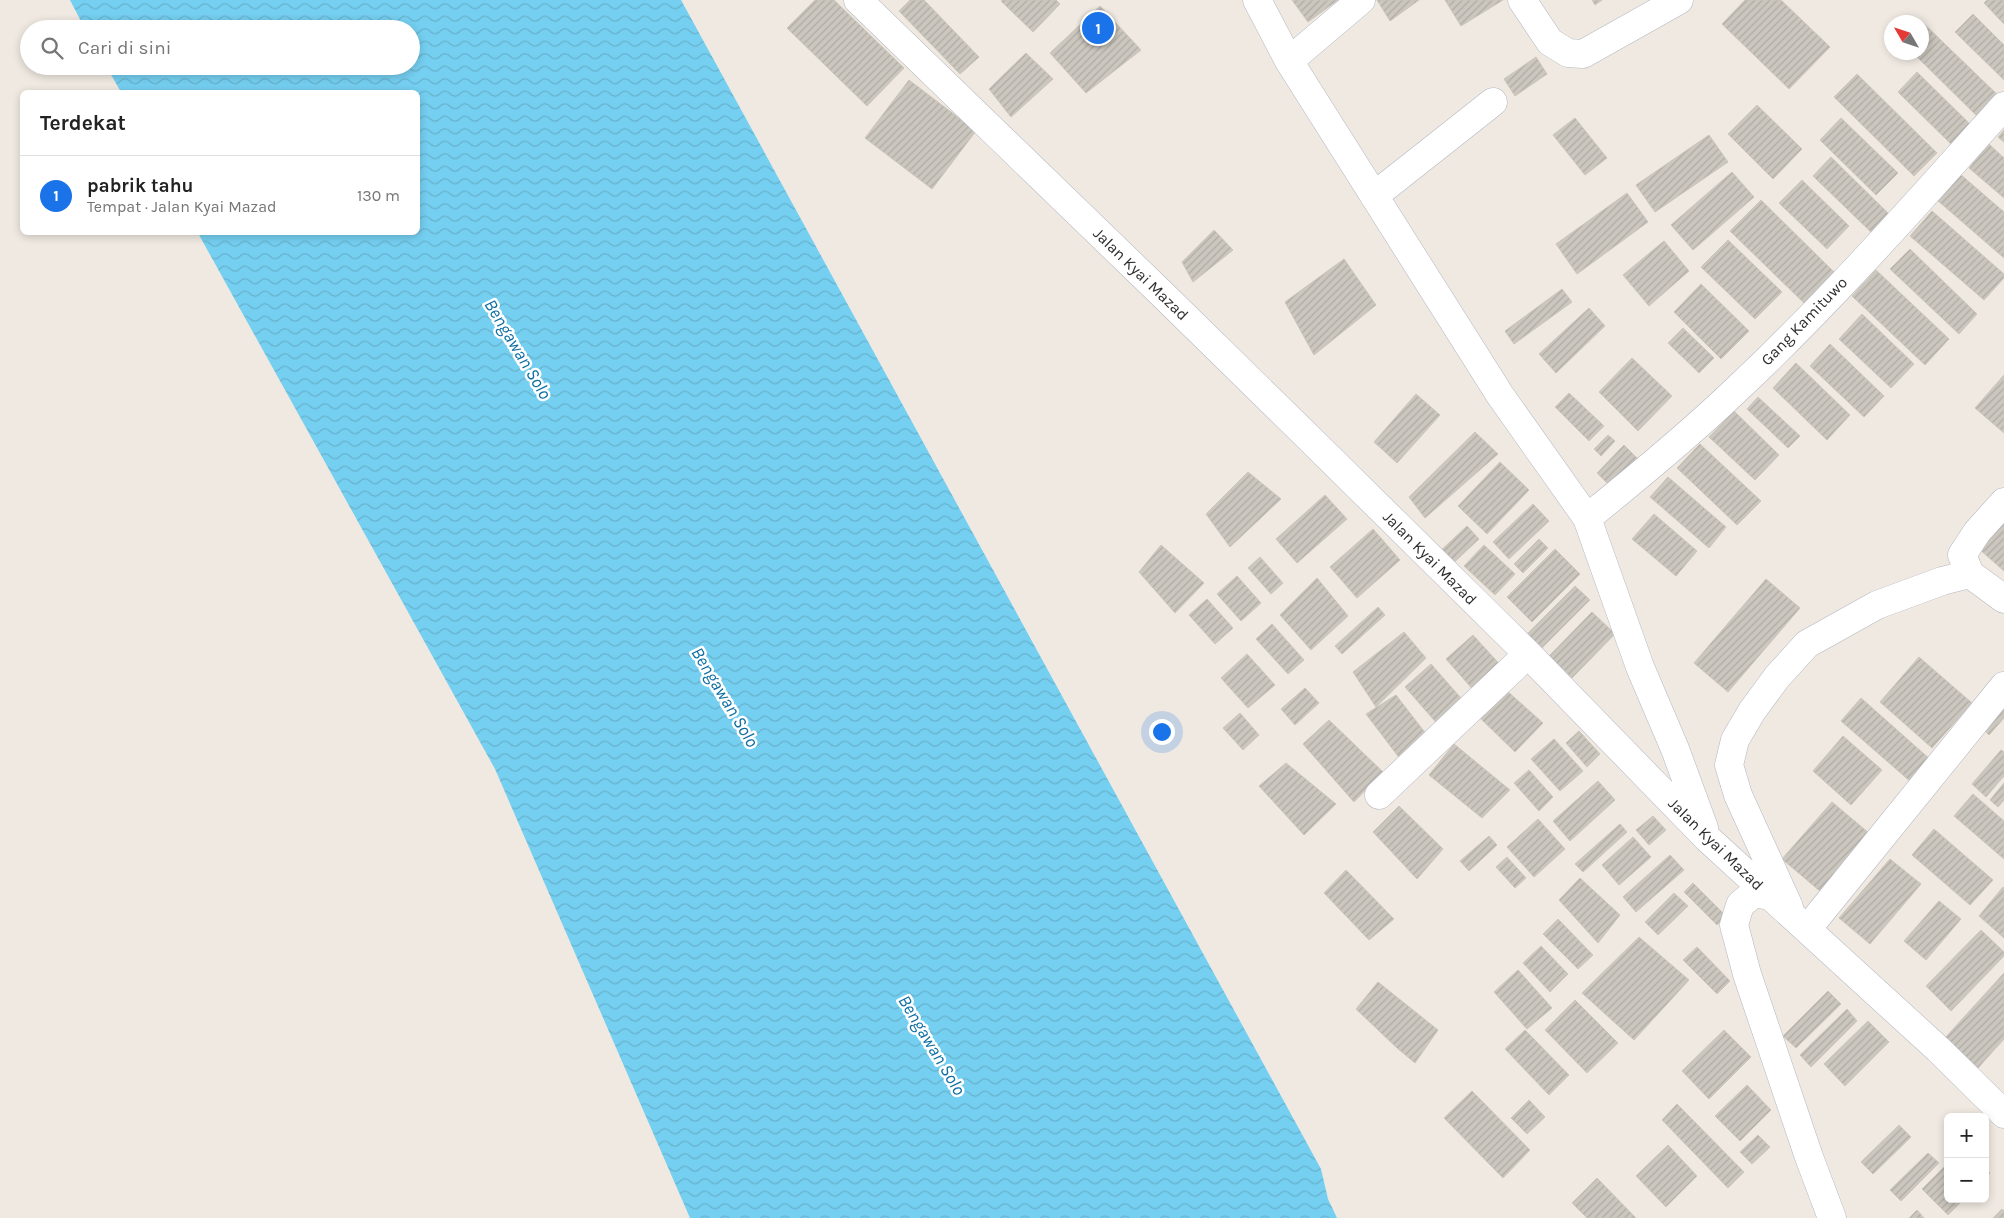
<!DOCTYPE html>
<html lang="id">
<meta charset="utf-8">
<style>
:root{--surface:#fff;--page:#f2f2f2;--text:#222;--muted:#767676;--line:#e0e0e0;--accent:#1a73e8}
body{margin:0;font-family:Karla,sans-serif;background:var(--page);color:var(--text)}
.controls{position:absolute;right:15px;bottom:15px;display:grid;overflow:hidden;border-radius:8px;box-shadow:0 2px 8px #0003}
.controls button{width:45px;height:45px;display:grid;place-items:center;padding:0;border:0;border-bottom:1px solid var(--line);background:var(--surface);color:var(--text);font:25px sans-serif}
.compass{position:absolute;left:1884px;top:15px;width:45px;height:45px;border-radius:50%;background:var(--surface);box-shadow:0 2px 8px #0003;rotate:309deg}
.you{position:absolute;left:1161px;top:731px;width:18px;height:18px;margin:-12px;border:4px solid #fff;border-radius:50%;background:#1a73e8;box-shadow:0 0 0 8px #1a73e833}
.badge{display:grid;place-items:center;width:32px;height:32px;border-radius:50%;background:var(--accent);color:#fff;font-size:16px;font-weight:700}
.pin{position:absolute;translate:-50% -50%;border:2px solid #fff;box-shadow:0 1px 5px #0006}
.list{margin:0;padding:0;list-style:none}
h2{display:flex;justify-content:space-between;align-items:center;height:65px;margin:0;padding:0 20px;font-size:21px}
h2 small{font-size:16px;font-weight:400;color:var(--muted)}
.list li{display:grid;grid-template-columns:32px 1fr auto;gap:15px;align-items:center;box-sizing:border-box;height:80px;padding:0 20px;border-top:1px solid var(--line)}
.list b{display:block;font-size:19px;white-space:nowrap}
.list p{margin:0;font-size:16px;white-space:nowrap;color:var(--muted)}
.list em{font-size:16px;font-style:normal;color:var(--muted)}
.icon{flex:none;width:28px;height:28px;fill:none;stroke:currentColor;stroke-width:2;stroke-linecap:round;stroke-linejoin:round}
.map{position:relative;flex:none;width:2004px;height:1218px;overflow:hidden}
.search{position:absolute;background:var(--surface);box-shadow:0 2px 8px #0003;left:20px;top:20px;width:400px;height:55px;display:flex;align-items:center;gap:12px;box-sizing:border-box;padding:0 18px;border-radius:28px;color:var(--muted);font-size:19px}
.panel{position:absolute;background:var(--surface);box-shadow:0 2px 8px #0003;left:20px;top:90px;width:400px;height:145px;border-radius:8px}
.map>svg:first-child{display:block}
.water{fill:url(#water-waves)}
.building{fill:url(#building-hatch);stroke:#cbc5ba}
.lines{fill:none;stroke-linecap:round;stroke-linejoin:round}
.street-casing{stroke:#b4b7c1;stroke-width:29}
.street{stroke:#fff;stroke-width:28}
.labels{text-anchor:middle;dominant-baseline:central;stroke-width:5;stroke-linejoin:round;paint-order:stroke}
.street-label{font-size:16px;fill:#2e2e2e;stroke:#fff}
.water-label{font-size:18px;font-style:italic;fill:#0d6fa3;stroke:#fff}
</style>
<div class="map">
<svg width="2004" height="1218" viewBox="0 0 2004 1218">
<defs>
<pattern id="water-waves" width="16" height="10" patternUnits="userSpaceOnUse" patternTransform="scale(1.25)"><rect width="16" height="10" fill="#75cff0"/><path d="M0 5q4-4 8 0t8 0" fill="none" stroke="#66b2ce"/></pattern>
<pattern id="building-hatch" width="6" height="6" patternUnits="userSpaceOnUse" patternTransform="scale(1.25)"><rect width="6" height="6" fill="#cbc7bf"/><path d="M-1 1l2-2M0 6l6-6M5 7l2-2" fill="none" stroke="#afaba4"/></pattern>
</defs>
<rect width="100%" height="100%" fill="#efe9e1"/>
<path class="water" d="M70,0h611l640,1169 7,30 9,19h-647l-195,-449 -297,-536 220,-1v-140h-297l-15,-26h305v-37h-326z"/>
<path class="building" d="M815,0h19l70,68 -37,38 -80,-78z
M910,0h14l55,57 -19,17 -61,-63z
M1003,0h53l4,4 -27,28 -32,-31z
M1292,0h46l-30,22z
M1377,0h42l-29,21z
M1445,0h58l-42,26z
M1592,0h10l-7,5z
M1745,0h36l49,47 -41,42 -67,-65z
M1987,0h17v24l-20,-21z
M1100,6l41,44 -55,43 -36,-40z
M1973,14l31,31v35l-49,-48z
M1920,20l84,81 -21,21 -71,-70h10v-30h-5z
M1026,53l27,26 -42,38 -22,-28z
M1536,57l11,17 -32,22 -11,-17z
M1917,72l58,57 -20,19 -57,-56z
M1857,74l80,79 -23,23 -80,-79z
M909,80l67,51 -44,58 -67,-51z
M1757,105l45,44 -29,30 -45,-45z
M1575,118l32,40 -22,17 -32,-40z
M1841,118l57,55 -22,22 -56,-55z
M2004,130v12l-6,-5z
M1709,135l19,27 -73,50 -19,-27z
M1989,144l15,14v40l-35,-30z
M1831,157l62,61 -18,18 -62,-60z
M1732,172l22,25 -61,53 -22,-25z
M1960,174l44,38v46l-67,-58z
M1802,180l47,46 -22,23 -48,-46z
M1627,193l21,29 -71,52 -21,-30z
M1761,200l74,73 -30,31 -75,-73z
M1932,211l72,63v4l-20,22 -74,-64z
M1214,230l19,20 -40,32 -11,-20z
M1728,240l54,52 -27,27 -54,-52z
M1664,241l25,30 -40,35 -26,-31z
M1910,249l67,65 -18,20 -69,-65z
M1344,259l32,46 -62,50 -29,-53z
M1876,270l73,69 -24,26 -73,-69z
M1701,284l48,47 -28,28 -47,-47z
M1562,289l10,13 -58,42 -9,-13z
M1589,308l16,18 -49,47 -17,-19z
M1862,314l52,50 -23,24 -52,-49z
M1683,328l31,30 -15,15 -31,-30z
M1830,344l54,52 -20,21 -54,-51z
M1632,358l40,38 -34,35 -39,-39z
M1796,363l54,52 -23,25 -54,-52z
M2004,375v58l-29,-25z
M1569,393l35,33 -15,15 -34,-34z
M1416,394l24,21 -43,48 -23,-21z
M1758,397l42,39 -12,12 -41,-39z
M1734,411l45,44 -24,25 -46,-43z
M1475,432l23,22 -73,64 -16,-21z
M1608,435l7,6 -14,15 -7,-7z
M1700,444l61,57 -24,24 -60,-57z
M1624,445l17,17 -27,28 -17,-17z
M1500,462l29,28 -42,44 -29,-28z
M1248,472l33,27 -51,48 -24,-33z
M1668,477l58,50 -17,21 -59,-51z
M1325,495l22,24 -50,44 -21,-24z
M1533,504l16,17 -40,38 -16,-17z
M1654,514l43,37 -21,25 -44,-37z
M2004,518v53l-26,-23z
M1467,526l12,13 -31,29 -12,-13z
M1373,529l27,31 -43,38 -27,-31z
M1539,539l9,9 -25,25 -9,-9z
M1161,545l43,38 -29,30 -36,-41z
M1484,545l31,29 -20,21 -31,-29z
M1555,549l25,25 -48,48 -25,-25z
M1260,557l23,26 -12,11 -23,-26z
M1237,576l24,27 -20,18 -24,-27z
M1317,578l31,38 -37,34 -31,-35z
M1766,579l34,29 -72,84 -34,-29z
M1575,586l15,14 -50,50 -14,-15z
M1207,599l26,29 -18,16 -26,-29z
M1378,607l7,8 -43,39 -7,-8z
M1592,612l23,22 -43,44 -23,-22z
M1272,624l32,36 -16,14 -32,-35z
M1404,632l22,26 -50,49 -23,-35z
M1473,635l30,33 -27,25 -30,-34z
M1247,654l28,31 -27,23 -27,-30z
M1919,657l53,46 -40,45 -52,-46z
M1431,664l36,41 -26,23 -36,-41z
M1305,688l14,15 -24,22 -14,-16z
M1506,690l37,33 -28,29 -38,-37z
M1396,695l34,44 -26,25 -38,-50z
M1861,698l71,63 -20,22 -71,-62z
M2004,698v20l-15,17 -9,-9z
M1240,713l19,22 -16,15 -20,-22z
M1329,720l54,52 -29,30 -51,-58z
M1579,731l21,23 -13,13 -21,-24z
M1843,736l39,34 -31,35 -38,-34z
M1554,739l29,32 -23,20 -29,-32z
M1454,744l56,46 -28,28 -53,-43z
M2001,750l3,2v24l-18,21 -14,-13z
M1286,763l50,41 -32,31 -45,-49z
M1529,770l24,27 -14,14 -25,-28z
M1598,781l17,19 -45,41 -17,-20z
M2004,783v17l-6,7 -8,-7z
M1973,794l31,27v38l-50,-43z
M1832,802l38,32 -49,58 -39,-33z
M1399,806l44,43 -26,30 -44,-47z
M1653,816l13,14 -17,15 -13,-15z
M1538,819l27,30 -31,28 -27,-30z
M1620,824l7,8 -44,40 -8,-8z
M1934,829l59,51 -23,25 -58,-50z
M1489,836l8,9 -28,26 -9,-10z
M1633,837l18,20 -32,28 -17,-20z
M1670,855l14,15 -48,42 -13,-15z
M1507,857l19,21 -11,10 -19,-21z
M1890,859l31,25 -51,60 -31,-26z
M1346,870l48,49 -25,21 -45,-47z
M1580,878l40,37 -22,28 -39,-43z
M1693,883l33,33 -9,9 -33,-33z
M2003,887l1,1v50l-25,-22z
M1674,893l14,13 -30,29 -13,-13z
M1939,901l22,18 -35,41 -22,-19z
M1558,919l35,36 -15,14 -35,-35z
M1981,930l23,22v4l-53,55 -25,-25z
M1639,937l50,43 -55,60 -52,-47z
M1541,946l27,28 -18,18 -27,-29z
M1697,947l33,34 -13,13 -34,-34z
M1518,970l34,38 -25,21 -33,-37z
M2004,973v66l-26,29 -33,-30z
M1378,982l60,48 -23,33 -18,-15 -41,-39z
M1828,991l13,13 -45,44 -13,-12z
M1575,1000l43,43 -31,30 -42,-43z
M1847,1009l10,12 -46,46 -11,-12z
M1868,1021l21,21 -44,44 -21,-22z
M1525,1030l44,45 -20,20 -44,-46z
M1724,1030l27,27 -42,42 -27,-28z
M1747,1085l24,25 -31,31 -25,-25z
M1472,1091l58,59 -27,28 -59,-60z
M1529,1100l16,17 -18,17 -16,-16z
M1677,1104l67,68 -16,16 -66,-68z
M1899,1125l12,12 -38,37 -12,-12z
M1758,1135l12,12 -18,17 -12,-12z
M1668,1145l29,31 -31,31 -30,-31z
M1928,1153l11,10 -38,38 -11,-11z
M1948,1163v36h16l-16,16 -26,-26z
M1985,1168l5,5 -5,5z
M1597,1178l39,40h-49l-15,-15z
M2002,1209l2,2v7h-11z
M1917,1210l7,8h-15z"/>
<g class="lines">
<g class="street-casing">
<path id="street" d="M858,0l302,292 146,143 222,219 179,184 231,211 66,65
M1257,0l32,61 211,334 87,123 53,149 35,82 29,79
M1522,0l28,42 18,11 15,1 96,-54
M1289,61l72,-61
M1374,196l119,-94
M2004,502l-27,30 -15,23 8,19 34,25
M1587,518c51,-41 102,-83 149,-128 95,-89 181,-187 268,-284
M1379,795l149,-141
M1770,896l-16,-3 -14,12 -6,20 13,49 62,183 23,61
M1789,907l-51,-112 -9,-30 6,-25 17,-29 25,-34 30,-33 70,-39 65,-24 28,-7
M1808,928l196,-242"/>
</g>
<use href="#street" class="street"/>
</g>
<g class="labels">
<g class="street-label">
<text transform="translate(1141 274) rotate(44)">Jalan Kyai Mazad</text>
<text transform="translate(1804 321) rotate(-46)">Gang Kamituwo</text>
<text transform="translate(1430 558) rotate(45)">Jalan Kyai Mazad</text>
<text transform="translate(1716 844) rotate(44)">Jalan Kyai Mazad</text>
</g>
<g class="water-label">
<text transform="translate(518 349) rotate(59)">Bengawan Solo</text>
<text transform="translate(725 697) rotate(59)">Bengawan Solo</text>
<text transform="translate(932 1045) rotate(59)">Bengawan Solo</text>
</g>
</g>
</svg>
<div class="controls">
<button>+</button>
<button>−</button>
</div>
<svg class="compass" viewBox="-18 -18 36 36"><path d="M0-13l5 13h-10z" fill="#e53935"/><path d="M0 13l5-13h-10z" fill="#767676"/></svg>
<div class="you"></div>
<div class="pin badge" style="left:1098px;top:28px">1</div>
<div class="search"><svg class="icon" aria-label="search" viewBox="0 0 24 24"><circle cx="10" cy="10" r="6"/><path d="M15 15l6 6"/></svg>Cari di sini</div>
<section class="panel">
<h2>Terdekat<small></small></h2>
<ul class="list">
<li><span class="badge">1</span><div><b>pabrik tahu</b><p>Tempat · Jalan Kyai Mazad</p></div><em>130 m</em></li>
</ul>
</section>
</div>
